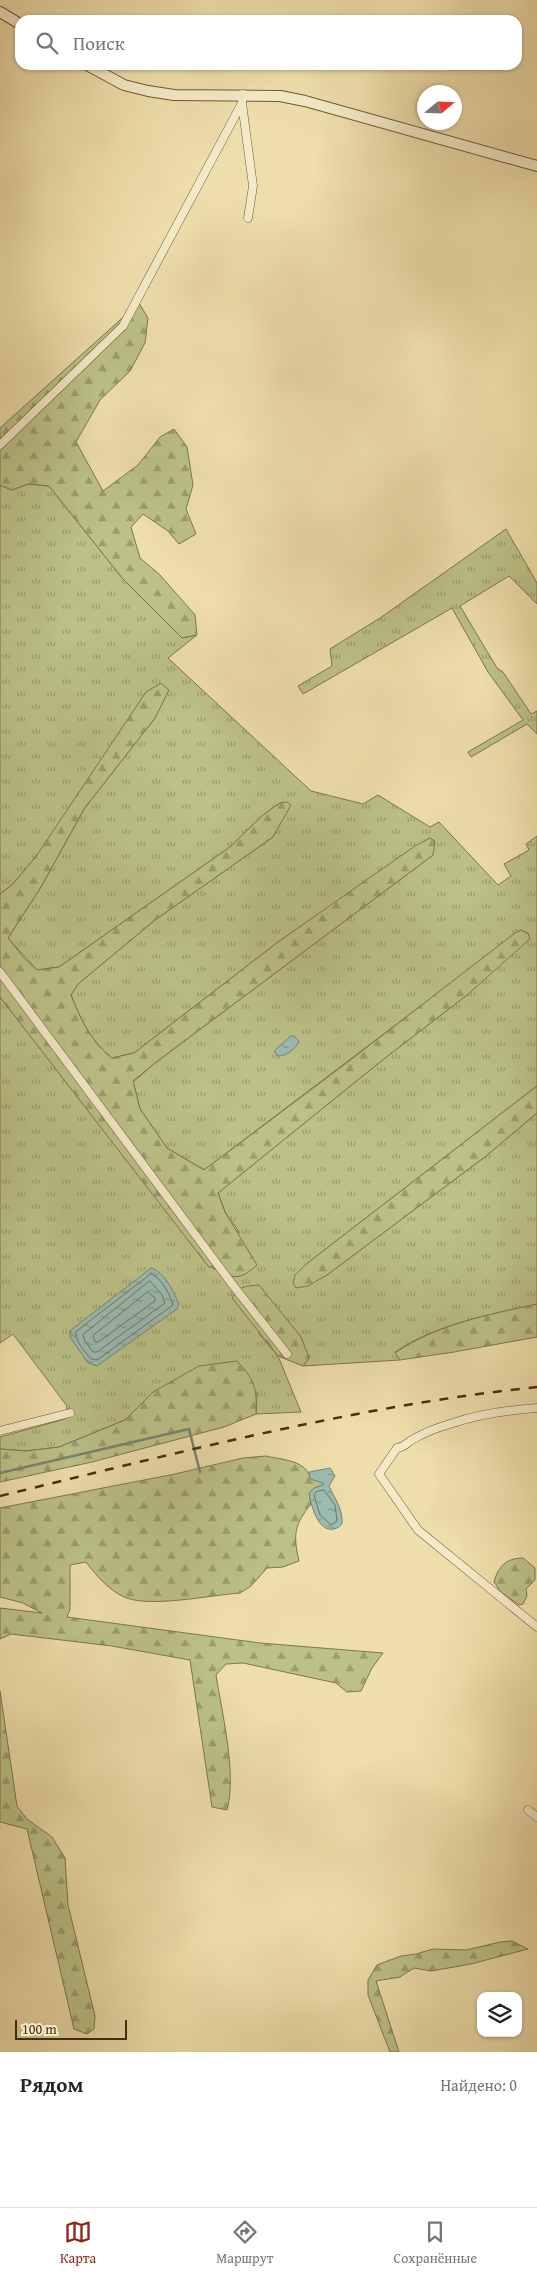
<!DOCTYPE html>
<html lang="ru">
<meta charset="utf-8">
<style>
:root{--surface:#fff;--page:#f2f2f2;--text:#222;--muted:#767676;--line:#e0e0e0;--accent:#8f2418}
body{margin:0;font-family:"Gentium Book Plus",serif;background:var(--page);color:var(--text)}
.controls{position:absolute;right:15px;bottom:15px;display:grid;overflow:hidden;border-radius:10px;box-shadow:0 1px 4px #0004}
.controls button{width:45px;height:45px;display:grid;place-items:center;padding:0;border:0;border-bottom:1px solid var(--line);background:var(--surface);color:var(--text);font:25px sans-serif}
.compass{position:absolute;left:417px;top:85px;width:45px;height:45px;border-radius:50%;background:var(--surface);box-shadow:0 1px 4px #0004;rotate:71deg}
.scale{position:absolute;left:15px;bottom:12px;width:112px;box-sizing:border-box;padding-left:5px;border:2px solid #462c0e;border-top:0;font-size:14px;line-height:18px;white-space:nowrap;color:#462c0e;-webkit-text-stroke:4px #f4eac8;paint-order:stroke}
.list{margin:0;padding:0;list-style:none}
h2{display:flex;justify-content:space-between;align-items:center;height:65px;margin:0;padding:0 20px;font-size:21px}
h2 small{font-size:16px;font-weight:400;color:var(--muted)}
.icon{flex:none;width:28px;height:28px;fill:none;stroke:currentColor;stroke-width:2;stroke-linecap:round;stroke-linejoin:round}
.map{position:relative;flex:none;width:537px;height:2052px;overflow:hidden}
.search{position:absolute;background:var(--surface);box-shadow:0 1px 4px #0004;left:15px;right:15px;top:15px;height:55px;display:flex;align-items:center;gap:12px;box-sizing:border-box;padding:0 18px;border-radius:15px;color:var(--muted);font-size:19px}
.sheet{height:155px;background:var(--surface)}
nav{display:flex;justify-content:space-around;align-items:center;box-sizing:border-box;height:70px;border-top:1px solid var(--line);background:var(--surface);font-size:14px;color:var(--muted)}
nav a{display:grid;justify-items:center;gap:2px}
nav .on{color:var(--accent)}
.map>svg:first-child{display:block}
.grass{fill:url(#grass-tufts);stroke:#80764a}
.forest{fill:url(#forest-firs);stroke:#80764a}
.water{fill:url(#water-ripples);stroke:#798270}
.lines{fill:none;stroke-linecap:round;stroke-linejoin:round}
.shore{stroke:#707460;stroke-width:1}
.stream{stroke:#798270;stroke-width:2.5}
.minor-casing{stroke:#705835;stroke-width:9}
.tertiary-casing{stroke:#705835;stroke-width:12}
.minor{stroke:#f4eac8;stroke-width:8}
.tertiary{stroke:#f4eac8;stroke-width:10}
.rail{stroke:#462c0e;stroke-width:2.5;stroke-dasharray:9 9;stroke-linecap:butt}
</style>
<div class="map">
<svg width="537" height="2052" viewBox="0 0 537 2052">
<defs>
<pattern id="grass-tufts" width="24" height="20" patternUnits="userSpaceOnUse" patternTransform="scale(1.25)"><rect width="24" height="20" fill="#bbc187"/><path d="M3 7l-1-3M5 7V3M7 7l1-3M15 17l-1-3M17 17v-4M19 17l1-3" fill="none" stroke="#9a9d6d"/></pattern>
<pattern id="forest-firs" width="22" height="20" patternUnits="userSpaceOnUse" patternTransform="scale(1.25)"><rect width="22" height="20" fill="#bbc187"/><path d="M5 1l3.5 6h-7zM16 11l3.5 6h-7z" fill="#9a9d6d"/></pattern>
<pattern id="water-ripples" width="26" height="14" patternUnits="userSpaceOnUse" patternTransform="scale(1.25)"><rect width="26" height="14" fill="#9bbbb1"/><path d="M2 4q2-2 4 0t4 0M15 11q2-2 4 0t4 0" fill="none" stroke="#80988e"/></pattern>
</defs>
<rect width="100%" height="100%" fill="#eedeab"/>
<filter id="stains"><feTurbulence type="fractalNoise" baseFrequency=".004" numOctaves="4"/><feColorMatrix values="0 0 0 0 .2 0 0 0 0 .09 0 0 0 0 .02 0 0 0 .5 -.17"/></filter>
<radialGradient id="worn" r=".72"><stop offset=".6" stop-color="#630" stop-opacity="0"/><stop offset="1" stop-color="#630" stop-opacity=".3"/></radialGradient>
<path class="grass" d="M28,484l21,2 74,93 59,59 15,-3 -29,23 143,133 52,13 15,-9 52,32 9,-5 59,63 13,-9 -7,-12 25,-14 -3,-6 11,-8v250l-232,179 22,10 159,-119 51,-43v191c-49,11 -100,20 -142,48l5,8 -97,6 6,-8 -50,-72v48l19,22 23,56 -45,2 1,-22h-104l-28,28 -66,27 -33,4 -26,-2v-12l65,-18 2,-13 -54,-72 -13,9v-346l103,132 137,104 -15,-21 -7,-19 162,-131 87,-67 54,-65 -317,240 -37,-22 -27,-39 -7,-27 22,-19 278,-208 -3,-17 -152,104 -144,111 -22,5c-21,-16 -32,-40 -41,-63l7,-11 77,-64 118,-83 7,-34 -17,12 -33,32 -171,120 -22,3 -29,-32 33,-51 43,-78 71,-91 -142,166 -13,10v-409l12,5z
M506,529l31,54v21l-28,-28 -49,30 37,62 6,4 28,42 6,-3v23l-10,-10 -56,33 -3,-5 55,-32 -35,-48 -36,-64 -149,86 -5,-8 34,-20 -2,-17 50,-31z"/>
<path class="forest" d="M139,303l9,15 -3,25 -15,28 -30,29 -24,42 27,49 35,-26 22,-28 14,-8 13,18 6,38 -7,24 10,25 -17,10 -11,-13 -25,-17 -12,13 9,31 20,17 35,40 2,20 -15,3 -59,-59 -74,-93 -21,-2 -16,6 -12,-5v-57z
M161,683l8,7 -14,28 -71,91 -43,78 -33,51 17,21 12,11 22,-3 171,-120 33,-32 17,-12 7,-1 4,3 -18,32 -118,83 -77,64 -7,11c9,23 20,47 41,63l22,-5 144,-111 137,-96 15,-8 5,3 -2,14 -278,208 -22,18 7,28 27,39 37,22 136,-102 175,-135 6,-3 7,3 2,6 -63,56 -87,67 -162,131 7,19 32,53c-21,19 -24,11 -49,1l-208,-269v-103l13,-10 24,-29 109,-163z
M537,1086v27l-51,43 -159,119 -19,11 -12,2 -3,-5 2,-8 10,-10z
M259,1285l42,52 8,21 -6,8 -25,-10 -46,-58c5,-12 15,-12 27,-13z
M537,1304v33l-83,15 -54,8 -5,-7c42,-29 93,-38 142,-49z
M237,1361c18,19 20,27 19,53l-32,13 -132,35 -92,20v-33l26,2 33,-4 66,-27 28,-28 46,-26z
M266,1456c17,4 40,4 45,23l12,3v3c-13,4 -15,7 -12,19 -17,21 -18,31 -12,57l-16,6 -16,1 -16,18 -11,7c-29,2 -94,16 -118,3 -14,-7 -27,-22 -36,-34l-16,3v44l-3,8 193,26 123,10 -11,15 -11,23 -14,1 -11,-9 -93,-20 -17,1 -10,11c6,38 21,100 11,135l-15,-3 -22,-147 -78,-14 -101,-12 -11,5v-31l42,5 -19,-10 -23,-6v-89l175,-34 68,-16z
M523,1558l12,10v12l-9,9 1,7 -4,8 -4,1 -18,-13 -7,-10c4,-15 12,-24 29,-24z
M0,1691l17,115 10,13 25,18 13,21 3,47 27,111 -1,13 -7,5 -13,-5 -47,-200 -27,-7z
M512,1941l16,8 -57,15 -40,7 -17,-3 -14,9 -24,4 23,71h-9l-22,-57v-15l9,-15 24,-9 15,-2 17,-5 33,1 34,-8z"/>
<path class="water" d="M291,1036h3l5,5c-3,8 -13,15 -21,15l-4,-5z
M151,1268c14,4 22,23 28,36l-2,5 -80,57 -9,-3 -18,-26 1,-7z
M330,1468l5,8 -6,10c5,12 12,19 13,33 1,5 -1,7 -5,9 -18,8 -26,-22 -28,-35l5,-5 9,-3v-2l-13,-4 -1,-7z"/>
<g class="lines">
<path class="shore" d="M151,1274c9,2 20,22 22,31l-76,55 -6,-1c-6,-8 -16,-17 -15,-27z
M150,1281l12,14 3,8 -68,49h-4l-8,-11 -2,-6z
M148,1292l7,6v3l-57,41h-3l-2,-6z
M324,1490l11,15 2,16 -6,4 -11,-10 -6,-20 2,-3z"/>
<path class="stream" d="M0,1473l189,-44 11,43"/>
<g class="minor-casing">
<path id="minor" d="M242,103l11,83 -5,32
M0,445l123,-119 119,-223 1,-9
M0,972l232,312 55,70
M537,1408c-28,2 -57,6 -84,15 -14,4 -30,10 -43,18 -5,4 -6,6 -13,7l-18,26 39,56 119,97
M0,1431l70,-18
M528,1810l9,7"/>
</g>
<g class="tertiary-casing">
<path id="tertiary" d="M0,12l20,12
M87,65l37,20 24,6 26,4 106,1 25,5 232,65"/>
</g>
<use href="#minor" class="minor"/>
<use href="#tertiary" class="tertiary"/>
<path class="rail" d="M0,1496c177,-43 355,-90 537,-109"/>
</g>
<rect width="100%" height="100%" filter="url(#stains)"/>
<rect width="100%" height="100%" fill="url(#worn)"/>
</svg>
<div class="controls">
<button><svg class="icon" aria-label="layers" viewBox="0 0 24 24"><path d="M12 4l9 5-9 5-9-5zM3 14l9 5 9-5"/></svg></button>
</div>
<svg class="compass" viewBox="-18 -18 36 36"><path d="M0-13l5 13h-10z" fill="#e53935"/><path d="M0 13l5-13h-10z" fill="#767676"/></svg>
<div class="scale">100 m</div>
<div class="search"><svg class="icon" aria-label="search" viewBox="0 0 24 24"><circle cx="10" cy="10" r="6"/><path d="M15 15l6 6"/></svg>Поиск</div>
</div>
<section class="sheet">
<h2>Рядом<small>Найдено: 0</small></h2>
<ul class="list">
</ul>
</section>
<nav>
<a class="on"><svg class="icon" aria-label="map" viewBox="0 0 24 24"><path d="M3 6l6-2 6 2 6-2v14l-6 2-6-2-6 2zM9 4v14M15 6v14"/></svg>Карта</a>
<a><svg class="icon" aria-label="directions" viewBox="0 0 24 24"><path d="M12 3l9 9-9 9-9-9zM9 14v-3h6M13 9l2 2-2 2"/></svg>Маршрут</a>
<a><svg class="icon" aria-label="saved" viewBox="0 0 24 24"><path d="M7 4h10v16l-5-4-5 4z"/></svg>Сохранённые</a>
</nav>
